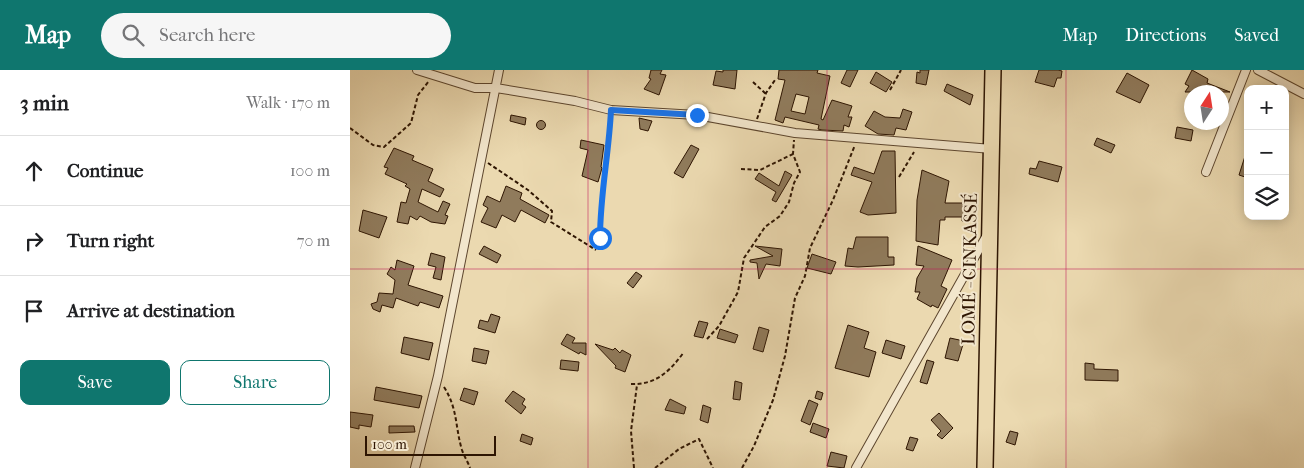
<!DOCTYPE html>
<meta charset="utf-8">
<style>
:root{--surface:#fff;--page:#f6f6f6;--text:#202124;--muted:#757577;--line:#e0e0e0;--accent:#0f766e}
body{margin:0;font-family:"IM FELL French Canon",serif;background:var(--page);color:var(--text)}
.controls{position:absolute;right:15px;top:15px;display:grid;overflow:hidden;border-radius:10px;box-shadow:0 2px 12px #0003}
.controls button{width:45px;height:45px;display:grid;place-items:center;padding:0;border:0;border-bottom:1px solid var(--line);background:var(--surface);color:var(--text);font:25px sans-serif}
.compass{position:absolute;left:834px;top:15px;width:45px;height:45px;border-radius:50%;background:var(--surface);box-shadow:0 2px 12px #0003;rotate:12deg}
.scale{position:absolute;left:15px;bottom:12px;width:131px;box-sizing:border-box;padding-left:5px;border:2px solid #2e1502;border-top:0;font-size:14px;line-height:18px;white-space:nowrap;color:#2e1502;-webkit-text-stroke:4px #f2e6cc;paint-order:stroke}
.stop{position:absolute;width:15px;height:15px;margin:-11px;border:4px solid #1a73e8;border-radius:50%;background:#fff}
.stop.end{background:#1a73e8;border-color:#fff;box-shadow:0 1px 5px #0008}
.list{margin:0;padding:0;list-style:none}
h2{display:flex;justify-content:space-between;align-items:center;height:65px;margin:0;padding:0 20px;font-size:21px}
h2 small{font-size:16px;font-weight:400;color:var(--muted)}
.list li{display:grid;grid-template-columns:32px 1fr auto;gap:15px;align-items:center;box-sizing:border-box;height:70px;padding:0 20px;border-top:1px solid var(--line)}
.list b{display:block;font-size:19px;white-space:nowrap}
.list em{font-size:16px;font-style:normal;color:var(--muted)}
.actions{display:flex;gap:10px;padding:15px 20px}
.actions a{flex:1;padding:11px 0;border:1px solid var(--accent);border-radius:10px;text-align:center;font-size:18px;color:var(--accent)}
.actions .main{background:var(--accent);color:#fff}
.icon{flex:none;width:28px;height:28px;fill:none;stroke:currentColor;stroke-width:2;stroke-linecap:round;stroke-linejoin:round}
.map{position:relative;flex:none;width:954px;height:398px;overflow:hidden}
header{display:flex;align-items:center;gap:30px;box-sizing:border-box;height:70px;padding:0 25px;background:var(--accent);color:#fff}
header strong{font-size:24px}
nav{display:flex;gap:28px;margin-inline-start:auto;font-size:18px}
.search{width:350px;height:45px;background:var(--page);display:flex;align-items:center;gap:12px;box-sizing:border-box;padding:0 18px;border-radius:28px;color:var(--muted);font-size:19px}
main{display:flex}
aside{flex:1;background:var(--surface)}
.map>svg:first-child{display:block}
.building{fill:#907b5c;stroke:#2e1502;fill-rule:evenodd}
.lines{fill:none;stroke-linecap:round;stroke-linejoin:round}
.street-casing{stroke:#5d462e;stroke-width:10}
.highway-casing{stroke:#2e1502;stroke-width:18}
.path{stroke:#2e1502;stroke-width:2;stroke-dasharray:4 2.5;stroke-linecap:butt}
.street{stroke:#f2e6cc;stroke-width:8}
.highway{stroke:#ebd9b0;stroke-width:15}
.route{stroke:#1a73e8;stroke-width:6}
.grid{fill:none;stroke:#c2185b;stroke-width:1;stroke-opacity:0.55}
.labels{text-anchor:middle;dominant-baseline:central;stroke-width:4;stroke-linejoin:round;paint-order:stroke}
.street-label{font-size:18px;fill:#2e1502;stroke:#f2e6cc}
</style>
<header>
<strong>Map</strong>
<div class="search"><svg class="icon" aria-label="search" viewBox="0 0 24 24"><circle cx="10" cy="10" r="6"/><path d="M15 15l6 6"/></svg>Search here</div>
<nav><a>Map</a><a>Directions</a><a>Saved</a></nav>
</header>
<main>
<aside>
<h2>3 min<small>Walk · 170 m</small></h2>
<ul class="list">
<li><svg class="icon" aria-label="ahead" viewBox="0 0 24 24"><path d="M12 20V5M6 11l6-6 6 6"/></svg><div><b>Continue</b></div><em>100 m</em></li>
<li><svg class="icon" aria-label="right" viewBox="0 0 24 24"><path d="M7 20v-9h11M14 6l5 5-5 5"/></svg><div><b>Turn right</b></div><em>70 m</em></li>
<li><svg class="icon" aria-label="arrive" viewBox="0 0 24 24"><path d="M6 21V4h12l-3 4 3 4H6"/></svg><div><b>Arrive at destination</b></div></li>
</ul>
<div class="actions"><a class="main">Save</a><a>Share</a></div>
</aside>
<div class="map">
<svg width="954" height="398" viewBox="0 0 954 398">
<rect width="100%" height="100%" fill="#ebd9b0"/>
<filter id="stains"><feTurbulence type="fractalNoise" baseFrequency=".004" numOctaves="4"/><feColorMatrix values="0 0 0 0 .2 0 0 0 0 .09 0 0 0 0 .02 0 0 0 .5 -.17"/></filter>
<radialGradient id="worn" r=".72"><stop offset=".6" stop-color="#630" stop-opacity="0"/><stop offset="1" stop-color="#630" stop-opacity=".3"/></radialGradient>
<path class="building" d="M301,0h11l-2,4 6,1 -7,20 -15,-6 7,-10 -2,-1z
M373,0h14l-2,19 -22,-4 3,-14 7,1z
M429,0h39l-1,3 13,3 -9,43 2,1 9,-20 20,6 -4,11h4l-3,10 -5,-2 -1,6 -21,-1 -4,-1 1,-4 -34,-8 -2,6 -8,-3 10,-40 -7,-1zM446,24l13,3 -4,17 -14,-3z
M497,0h11l-8,17 -9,-4z
M570,0h9l-3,15 -10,-2 1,-11 3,1z
M689,0h19l4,1 -1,7h-4l-3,9 -19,-5z
M842,0l16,9 -1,4 23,9h-45l4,-6 -4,-2z
M526,2l16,10 -6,10 -16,-9z
M777,3l22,12 -9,18 -24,-11z
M597,14l26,11 -3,10 -26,-14z
M553,39l9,3 -6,18 -10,-2 -2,7 -16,-1 -13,-8 9,-15 11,6 15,1z
M161,45l15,3 -1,7 -15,-4z
M289,48l13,3 -4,10 -8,-2z
M186.5 55a4.5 4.5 0 1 1 9 0a4.5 4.5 0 1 1-9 0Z
M827,57l16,3 -2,11 -16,-3z
M747,68l18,7 -4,8 -17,-8z
M231,70l23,5 -3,22 1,1 -4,14 -16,-6 6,-26 -8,-2z
M341,75l8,4 -16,29 -9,-5z
M44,78l20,8 -2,4 21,9 -5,12 16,8 -4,8 -18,-8 -4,13 20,10 5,-11 7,3 -5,11 3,1 -3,8 -14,-2 -11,-6 -3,4 -7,-4 -2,8 -11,-2 4,-20 5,1 4,-14 -5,-3 2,-2 -22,-10 3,-6 -4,-1z
M532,81h13l1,62 -28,2 -8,-3 12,-30 -21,-7 3,-8 20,7z
M896,83h2v25l-9,-3z
M689,91l23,6 -4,15 -29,-8 1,-6 6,1z
M572,100l27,11 -4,22h18v8h9v10h-10v-4h-17v3h-5l-2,25 -22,-4 1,-41z
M435,101l7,4 -16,27 -4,-2 4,-8 -21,-13 4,-6 20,13z
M156,116l16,7 -2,6 29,16 -4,8 -24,-13 -6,12 -13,-7 -6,13 -15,-6 7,-14 -5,-3 4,-9 13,6z
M13,140l24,7 -8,21 -20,-7z
M506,167h32v20h6v8l-36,2 -13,-1 3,-18 5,1z
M134,176l17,9 -4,8 -18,-9z
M405,176l27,3 -2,17 -14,-2 -7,15 -2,-16 -7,-1v-2l23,-4z
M568,176l34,14 -11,26 6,3 -9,19 -6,-3 -1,2 -14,-8 3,-7h-5l2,-14 7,-12 -8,-1z
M81,183l14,4 -4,23 -8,-2 3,-11 -8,-2z
M462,184l24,8 -5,12 -24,-6z
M47,190l17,6 -6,19 35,11 -4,12 -19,-6 -2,4 -22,-8 -3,10 -11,-3 -2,7 -7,-3 -2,-5 6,-2 2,-9 14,1 2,-14 -8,-6 4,-7 4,3z
M286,202l6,4 -9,12 -6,-5z
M141,244l9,3 -5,16 -17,-5 2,-8 8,2z
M349,251l9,2 -5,15 -9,-2z
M498,255l21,7 -5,16 12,4 -7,25 -34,-9z
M409,257l10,3 -6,22 -10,-3z
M370,259l18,6 -3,8 -18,-5z
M217,264l8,4 -3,5h14v12l-6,-3 -1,2 -18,-10z
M54,267l29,6 -4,17 -28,-7z
M600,268l14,3 -6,20 -13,-3z
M536,270l19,6 -4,13 -19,-6z
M245,274l18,6 2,-2 5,5 2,-3 9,5 -6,17 -10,-4 1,-2z
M124,278l15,3 -3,13 -14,-3z
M211,290l18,2 -1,9 -18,-2z
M577,290l7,2 -7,22 -7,-2z
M735,293l9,1v5l24,1v11l-33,-1z
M385,311l7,2 -2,17 -7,-1z
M26,317l46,9 -3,12 -45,-8z
M114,318l14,4 -4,13 -14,-5z
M163,321l12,8 -3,5 4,3 -5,7 -16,-13z
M467,321l6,2 -2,7 -6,-2z
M320,329l16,8 -2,7 -19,-4z
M459,330l9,4 -8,21 -9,-4z
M353,335l8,3 -3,15 -8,-3z
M0,342l23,3 -2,12 -12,-2v4l-9,-2z
M589,343l14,15 -11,11 -5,-4 4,-4 -10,-11z
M463,353l16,6 -3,9 -16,-6z
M39,356h25l1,6 -26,1z
M660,361l8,2 -3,12 -9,-3z
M172,364l11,4 -2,7 -11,-4z
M560,367l8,2 -5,12 -7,-2z
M481,382l16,4 -3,12 -17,-2z"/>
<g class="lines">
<g class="street-casing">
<path id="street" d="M67,0l58,18h21l79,13 36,9 86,5 98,18 197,16
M908,0l46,24
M856,102l40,-102
M65,398l23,-92 61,-306
M506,398l131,-233"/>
</g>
<g class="highway-casing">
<path id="highway" d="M635,398l8,-398"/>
</g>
<path class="path" d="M403,12l13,12
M540,20l11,-20
M407,49l9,-26 9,-13
M0,58l23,17 11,2 27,-24 7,-28 11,-14
M138,93l40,27 24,21 -1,11 45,28
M391,99l19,1 33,-16
M549,107l15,-25
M250,168c0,-41 9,-80 10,-120
M357,269l12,-13 19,-34 6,-34 21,-31 15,-11 9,-14 5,-19 6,-11 -7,-18 1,-14
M281,314c25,1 39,-13 53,-32
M94,317c14,22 11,40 18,63 2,6 6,12 8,18
M284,398l-3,-37 6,-46
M305,398l24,-19 20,-10 14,29
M392,398l12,-22 19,-46 12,-44 10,-58 10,-22 5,-28 23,-48 22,-55"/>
<use href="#street" class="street"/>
<use href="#highway" class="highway"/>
</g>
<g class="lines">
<path class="route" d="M250,168c0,-43 9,-85 11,-128l86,5"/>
</g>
<path class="grid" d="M238,0v398M477,0v398M716,0v398M0,199h954"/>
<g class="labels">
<g class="street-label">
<text transform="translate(620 199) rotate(-89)">LOMÉ - CINKASSÉ</text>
</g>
</g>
<rect width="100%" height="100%" filter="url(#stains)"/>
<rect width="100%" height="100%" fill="url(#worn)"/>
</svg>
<div class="controls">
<button>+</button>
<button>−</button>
<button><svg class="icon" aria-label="layers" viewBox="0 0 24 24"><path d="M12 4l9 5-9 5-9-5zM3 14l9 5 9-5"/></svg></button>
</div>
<svg class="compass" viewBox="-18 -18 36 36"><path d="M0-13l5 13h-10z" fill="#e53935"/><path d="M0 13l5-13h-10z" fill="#757577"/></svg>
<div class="scale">100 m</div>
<div class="stop" style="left:250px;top:168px"></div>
<div class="stop end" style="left:347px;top:45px"></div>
</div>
</main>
